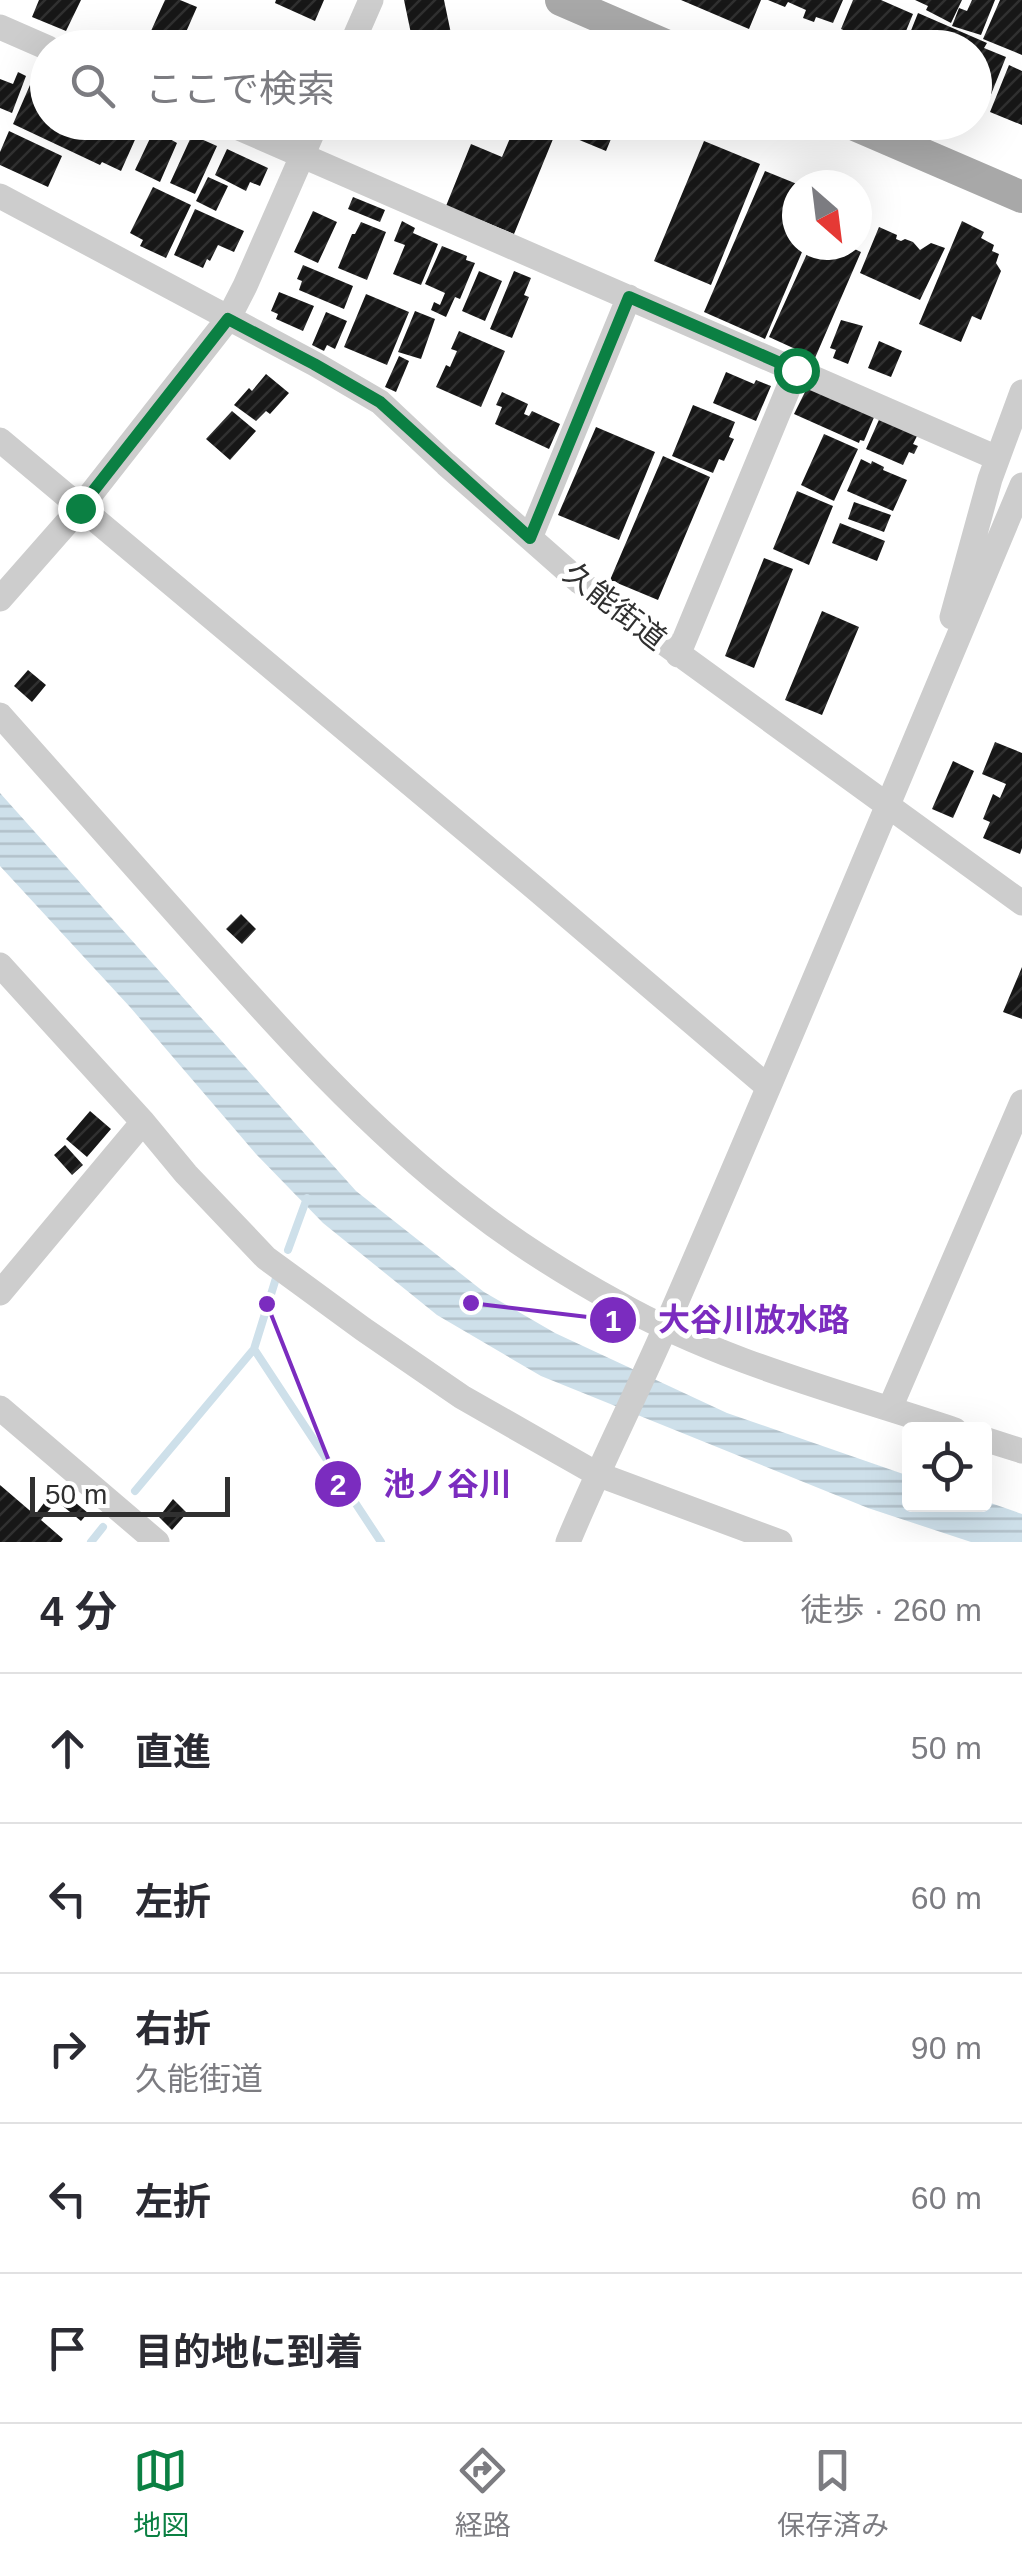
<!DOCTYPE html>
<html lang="ja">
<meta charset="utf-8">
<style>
:root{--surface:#fff;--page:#f7f7f7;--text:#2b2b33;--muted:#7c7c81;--line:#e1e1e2;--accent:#0b8043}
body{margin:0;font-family:Helvetica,"Noto Sans JP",sans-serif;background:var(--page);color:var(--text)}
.controls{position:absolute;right:30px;bottom:30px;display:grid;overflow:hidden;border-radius:10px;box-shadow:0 10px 40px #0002}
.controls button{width:90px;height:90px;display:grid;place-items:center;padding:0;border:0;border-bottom:2px solid var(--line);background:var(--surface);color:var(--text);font:50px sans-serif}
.compass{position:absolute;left:782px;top:170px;width:90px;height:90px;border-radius:50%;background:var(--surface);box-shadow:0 10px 40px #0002;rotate:152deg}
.scale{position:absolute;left:30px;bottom:25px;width:200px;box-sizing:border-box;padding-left:10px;border:5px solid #303030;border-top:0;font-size:28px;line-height:35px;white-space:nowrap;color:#303030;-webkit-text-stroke:8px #fff;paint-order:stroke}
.stop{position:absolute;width:30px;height:30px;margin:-22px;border:8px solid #0b8043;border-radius:50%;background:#fff}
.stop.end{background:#0b8043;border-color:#fff;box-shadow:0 2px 10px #0008}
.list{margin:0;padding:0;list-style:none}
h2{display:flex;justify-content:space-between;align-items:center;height:130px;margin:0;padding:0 40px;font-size:42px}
h2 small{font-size:32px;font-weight:400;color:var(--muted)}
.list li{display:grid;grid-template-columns:65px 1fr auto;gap:30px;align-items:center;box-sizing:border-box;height:150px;padding:0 40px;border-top:2px solid var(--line)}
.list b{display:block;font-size:38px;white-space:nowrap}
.list p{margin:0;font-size:32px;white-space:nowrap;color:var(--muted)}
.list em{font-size:32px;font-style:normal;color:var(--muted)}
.icon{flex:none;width:55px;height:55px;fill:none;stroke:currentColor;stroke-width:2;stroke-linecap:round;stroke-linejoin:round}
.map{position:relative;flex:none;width:1022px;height:1542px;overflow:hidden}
.search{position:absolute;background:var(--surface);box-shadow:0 10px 40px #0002;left:30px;right:30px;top:30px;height:110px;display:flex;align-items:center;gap:25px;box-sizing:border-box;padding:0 35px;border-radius:55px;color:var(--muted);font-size:38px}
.sheet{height:880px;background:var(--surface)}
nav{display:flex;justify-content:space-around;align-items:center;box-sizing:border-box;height:140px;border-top:2px solid var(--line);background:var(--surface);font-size:28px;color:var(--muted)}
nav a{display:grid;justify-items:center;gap:5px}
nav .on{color:var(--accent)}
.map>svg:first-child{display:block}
.water{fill:url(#water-rules)}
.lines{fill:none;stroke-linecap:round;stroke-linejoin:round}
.stream{stroke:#cee0ea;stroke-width:8}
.building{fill:url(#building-hatch)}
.minor{stroke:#cdcdcd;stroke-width:25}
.major{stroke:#a8a8a8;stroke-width:32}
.route{stroke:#0b8043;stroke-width:12}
.labels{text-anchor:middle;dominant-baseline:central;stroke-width:10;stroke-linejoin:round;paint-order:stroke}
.street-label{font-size:30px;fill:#303030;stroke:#fff}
.leader{fill:none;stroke:#7b2cbf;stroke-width:4}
.callout-dot{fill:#7b2cbf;stroke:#fff;stroke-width:4}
.mark-label{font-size:30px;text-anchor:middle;font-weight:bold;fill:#fff}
.callout-label{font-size:32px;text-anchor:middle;font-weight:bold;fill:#7b2cbf;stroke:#fff;stroke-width:10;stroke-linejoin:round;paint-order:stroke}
</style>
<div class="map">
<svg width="1022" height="1542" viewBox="0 0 1022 1542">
<defs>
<pattern id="water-rules" width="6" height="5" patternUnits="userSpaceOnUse" patternTransform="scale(2.5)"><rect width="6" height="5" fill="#cee0ea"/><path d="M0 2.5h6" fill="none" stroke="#b1c0c9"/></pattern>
<pattern id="building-hatch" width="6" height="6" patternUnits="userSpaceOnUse" patternTransform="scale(2.5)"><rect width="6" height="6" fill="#171717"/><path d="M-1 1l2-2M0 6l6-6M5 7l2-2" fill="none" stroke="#303030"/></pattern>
</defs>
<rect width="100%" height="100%" fill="#fff"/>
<path class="water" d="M0,793l356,398 128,101 71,41 172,80 182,63 1,28h74l1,-3 37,13v28h-51l-103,-34 -327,-132 -104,-61 -114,-92 -67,-69 -126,-147 -130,-141z"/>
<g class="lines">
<path class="stream" d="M288,1250l19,-52
M254,1349l127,193
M135,1491l119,-142 23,-74
M91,1542l12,-15"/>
</g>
<path class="building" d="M39,0h42l-15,31 -34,-14z
M165,0h15l17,7 -18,41h-38l3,-7 2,1z
M276,0h48l-9,21 -40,-18z
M404,0h40l10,48h-40z
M681,0h80l-12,29z
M768,0h75l-10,23 -17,-6 -2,5 -11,-4 3,-8 -18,-8 -3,5z
M853,0h28l32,14 -14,34h-13l-45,-19z
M915,0h47l-11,23 -25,-13 2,-4z
M972,0h23l-14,35 -29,-9 7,-18 8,3z
M1000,0h22v55l-39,-16z
M918,13l69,30 -3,5 22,9 -16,40 -16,-7v-42h-70z
M1009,65l13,6v54l-32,-13z
M18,72l8,4 -14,37 -12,-5v-29l13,5z
M30,85l18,8v29h66l24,11 -17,38 -19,-9 -2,3 -87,-41z
M517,122h43l-46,112 -68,-28 25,-62 31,13z
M584,122h34l-12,29 -29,-12z
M154,130l23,13 -17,39 -25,-12z
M9,131l53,25 -14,31 -48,-22v-13z
M192,135l25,11 -22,48 -25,-11z
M704,141l56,23 -49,121 -57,-24z
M227,149l41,19 -8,18 -10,-4 -4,9 -31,-16z
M765,171l32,13v61h8l-40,94 -61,-27z
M208,177l20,9 -12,25 -20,-10z
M153,187l38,18 -25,53 -26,-12 3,-6 -13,-7z
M353,197l32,13 -5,12 -32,-13z
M195,209l49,22 -10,21 -16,-7 -8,16 -3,-2 -4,9 -29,-13z
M313,211l24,11 -19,41 -24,-11z
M402,221l13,7 -2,5 25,11 -17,41 -28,-11 12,-29 -11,-4z
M962,221l22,11 -3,6 13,7 -2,6 7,3 -3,9 5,8 -20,49 -9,-4 -11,26 -42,-18z
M361,222l25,10 -19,48 -29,-12 14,-34h3z
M879,227l18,8 -1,4 5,2 4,-2 8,3 7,8 11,-7 14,5 -25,52 -60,-27z
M811,245h35l15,7 -46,106 -46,-21z
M442,246l25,10 -1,4 9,3 -15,36 -5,-2 -9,20 -15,-7 3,-8 6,3 5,-12 -20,-9z
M303,265l50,21 -9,23 -45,-19 3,-9 -5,-2z
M479,271l23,10 -17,40 -23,-10z
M514,271l17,7 -7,17 5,2 -17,41 -22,-9z
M279,292l35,14 -11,25 -27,-12 2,-5 -7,-3z
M366,294l43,18 -22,53 -43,-18z
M415,311l20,8 -14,40 -23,-7z
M326,312l21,9 -12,28 -8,-4 -3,6 -12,-6z
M841,320l22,6 -15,38 -15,-6 3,-8 -6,-2z
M459,331l46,20 -24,56 -45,-20 10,-22 4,2 7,-16 -6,-2z
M879,341l23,10 -11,26 -23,-9z
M399,356l10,5 -13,31 -11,-5z
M726,372l28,12 2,-4 15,6 -15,35 -43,-18z
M266,374l23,19 -19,21 -4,-3 -10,10 -22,-16 15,-17 3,3z
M808,386l67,29 -11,26 -4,-1 -1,3 -65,-29z
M502,392l26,12 -4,10 5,2 3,-5 28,13 -11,25 -54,-25 7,-17 -6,-2z
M693,405l42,17 -6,15 5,2 -10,22 -5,-2 -6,14 -41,-17z
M232,411l24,20 -26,29 -24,-21z
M882,413l38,17 -7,14 5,2 -4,8 -5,-2 -6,13 -37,-16z
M596,427l59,25 -36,88 -61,-25z
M824,434l34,15 -24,52 -33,-16z
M663,456l47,21 -52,123 -48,-20z
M861,459l10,5 1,-3 12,6 -1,3 24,10 -14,31 -46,-20z
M797,491l36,15 -24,59 -36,-16z
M854,502l37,13 -7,17 -36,-13z
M840,523l45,18 -8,20 -45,-18z
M764,558l29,11 -39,99 -29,-12z
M822,611l37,16 -37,88 -37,-15z
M28,670l18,15 -14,17 -18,-16z
M995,742l27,11v95l-2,6 -37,-16 7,-16 -7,-3 10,-25 7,4 6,-14 -24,-10z
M953,761l21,10 -21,47 -21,-9z
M241,914l15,15 -14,15 -16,-15z
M1022,967v52l-19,-7z
M90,1111l21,18 -24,28 -21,-18z
M65,1145l18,20 -11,10 -18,-20z
M0,1485l35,30 9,-12 7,5 -10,12 22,19 -2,3h-61z
M60,1490l28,23 -7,8 -28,-23z
M173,1499l14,14 -15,17 -13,-13z"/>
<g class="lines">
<path class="minor" d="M0,27l48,21
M350,48l21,-48
M225,122l772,336
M0,196l315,168 65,38 66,62 134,118 442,321
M0,440l536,449 232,198
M530,538l99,-241
M0,599l80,-91 148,-189 17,-33 72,-164
M952,617l38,-138 32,-87
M678,655l118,-285
M0,715c64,72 128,144 191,215 87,98 175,197 279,277 46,36 95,67 146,95 105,60 225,90 339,128
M0,965l143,157 43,52 80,84 97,71 99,68 135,77 183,68
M0,1293l143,-171
M0,1408l157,134
M890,1408l132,-306
M984,1439l38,12
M568,1542c29,-70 63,-137 94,-207 123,-282 241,-566 360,-850"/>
<path class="major" d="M561,0l111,48
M848,122l174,75"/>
</g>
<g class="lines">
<path class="route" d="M80,508l148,-189 86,45 66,38 150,136 99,-241 167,73"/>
</g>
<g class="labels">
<g class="street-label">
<text transform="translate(615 606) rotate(38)">久能街道</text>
</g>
</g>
<path class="leader" d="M471 1303L613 1320M267 1304L338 1484"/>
<g class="callout-dot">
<circle cx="471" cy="1303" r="10"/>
<circle cx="267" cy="1304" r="10"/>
<circle cx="613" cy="1320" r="25"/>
<circle cx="338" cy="1484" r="25"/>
</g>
<g class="mark-label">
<text x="613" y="1331">1</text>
<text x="338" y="1495">2</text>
</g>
<g class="callout-label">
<text x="754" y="1331">大谷川放水路</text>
<text x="447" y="1495">池ノ谷川</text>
</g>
</svg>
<div class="controls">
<button><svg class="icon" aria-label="locate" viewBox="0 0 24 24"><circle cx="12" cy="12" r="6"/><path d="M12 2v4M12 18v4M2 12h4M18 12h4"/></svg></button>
</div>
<svg class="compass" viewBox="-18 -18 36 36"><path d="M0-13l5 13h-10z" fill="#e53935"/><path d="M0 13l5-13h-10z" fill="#7c7c81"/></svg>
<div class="scale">50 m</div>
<div class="stop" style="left:796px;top:370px"></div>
<div class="stop end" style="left:80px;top:508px"></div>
<div class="search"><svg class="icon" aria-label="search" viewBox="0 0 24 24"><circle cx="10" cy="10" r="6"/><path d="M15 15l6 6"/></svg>ここで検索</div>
</div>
<section class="sheet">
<h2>4 分<small>徒歩 · 260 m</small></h2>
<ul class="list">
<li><svg class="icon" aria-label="ahead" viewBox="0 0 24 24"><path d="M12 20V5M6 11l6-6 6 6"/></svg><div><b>直進</b></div><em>50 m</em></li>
<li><svg class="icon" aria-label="left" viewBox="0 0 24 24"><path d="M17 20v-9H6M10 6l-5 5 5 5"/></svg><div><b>左折</b></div><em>60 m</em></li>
<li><svg class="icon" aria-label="right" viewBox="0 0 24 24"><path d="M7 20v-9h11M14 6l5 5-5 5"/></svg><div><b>右折</b><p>久能街道</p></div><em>90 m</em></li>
<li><svg class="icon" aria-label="left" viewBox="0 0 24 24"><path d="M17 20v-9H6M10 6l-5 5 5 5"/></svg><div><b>左折</b></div><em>60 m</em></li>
<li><svg class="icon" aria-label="arrive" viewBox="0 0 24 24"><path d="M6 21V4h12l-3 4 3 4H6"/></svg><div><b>目的地に到着</b></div></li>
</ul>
</section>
<nav>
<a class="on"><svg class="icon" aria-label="map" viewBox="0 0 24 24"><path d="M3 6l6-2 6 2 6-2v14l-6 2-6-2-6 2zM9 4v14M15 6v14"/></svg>地図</a>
<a><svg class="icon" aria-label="directions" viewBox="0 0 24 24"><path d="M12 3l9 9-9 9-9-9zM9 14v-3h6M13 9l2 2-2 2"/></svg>経路</a>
<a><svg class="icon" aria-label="saved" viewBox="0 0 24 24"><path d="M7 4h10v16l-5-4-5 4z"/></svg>保存済み</a>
</nav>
